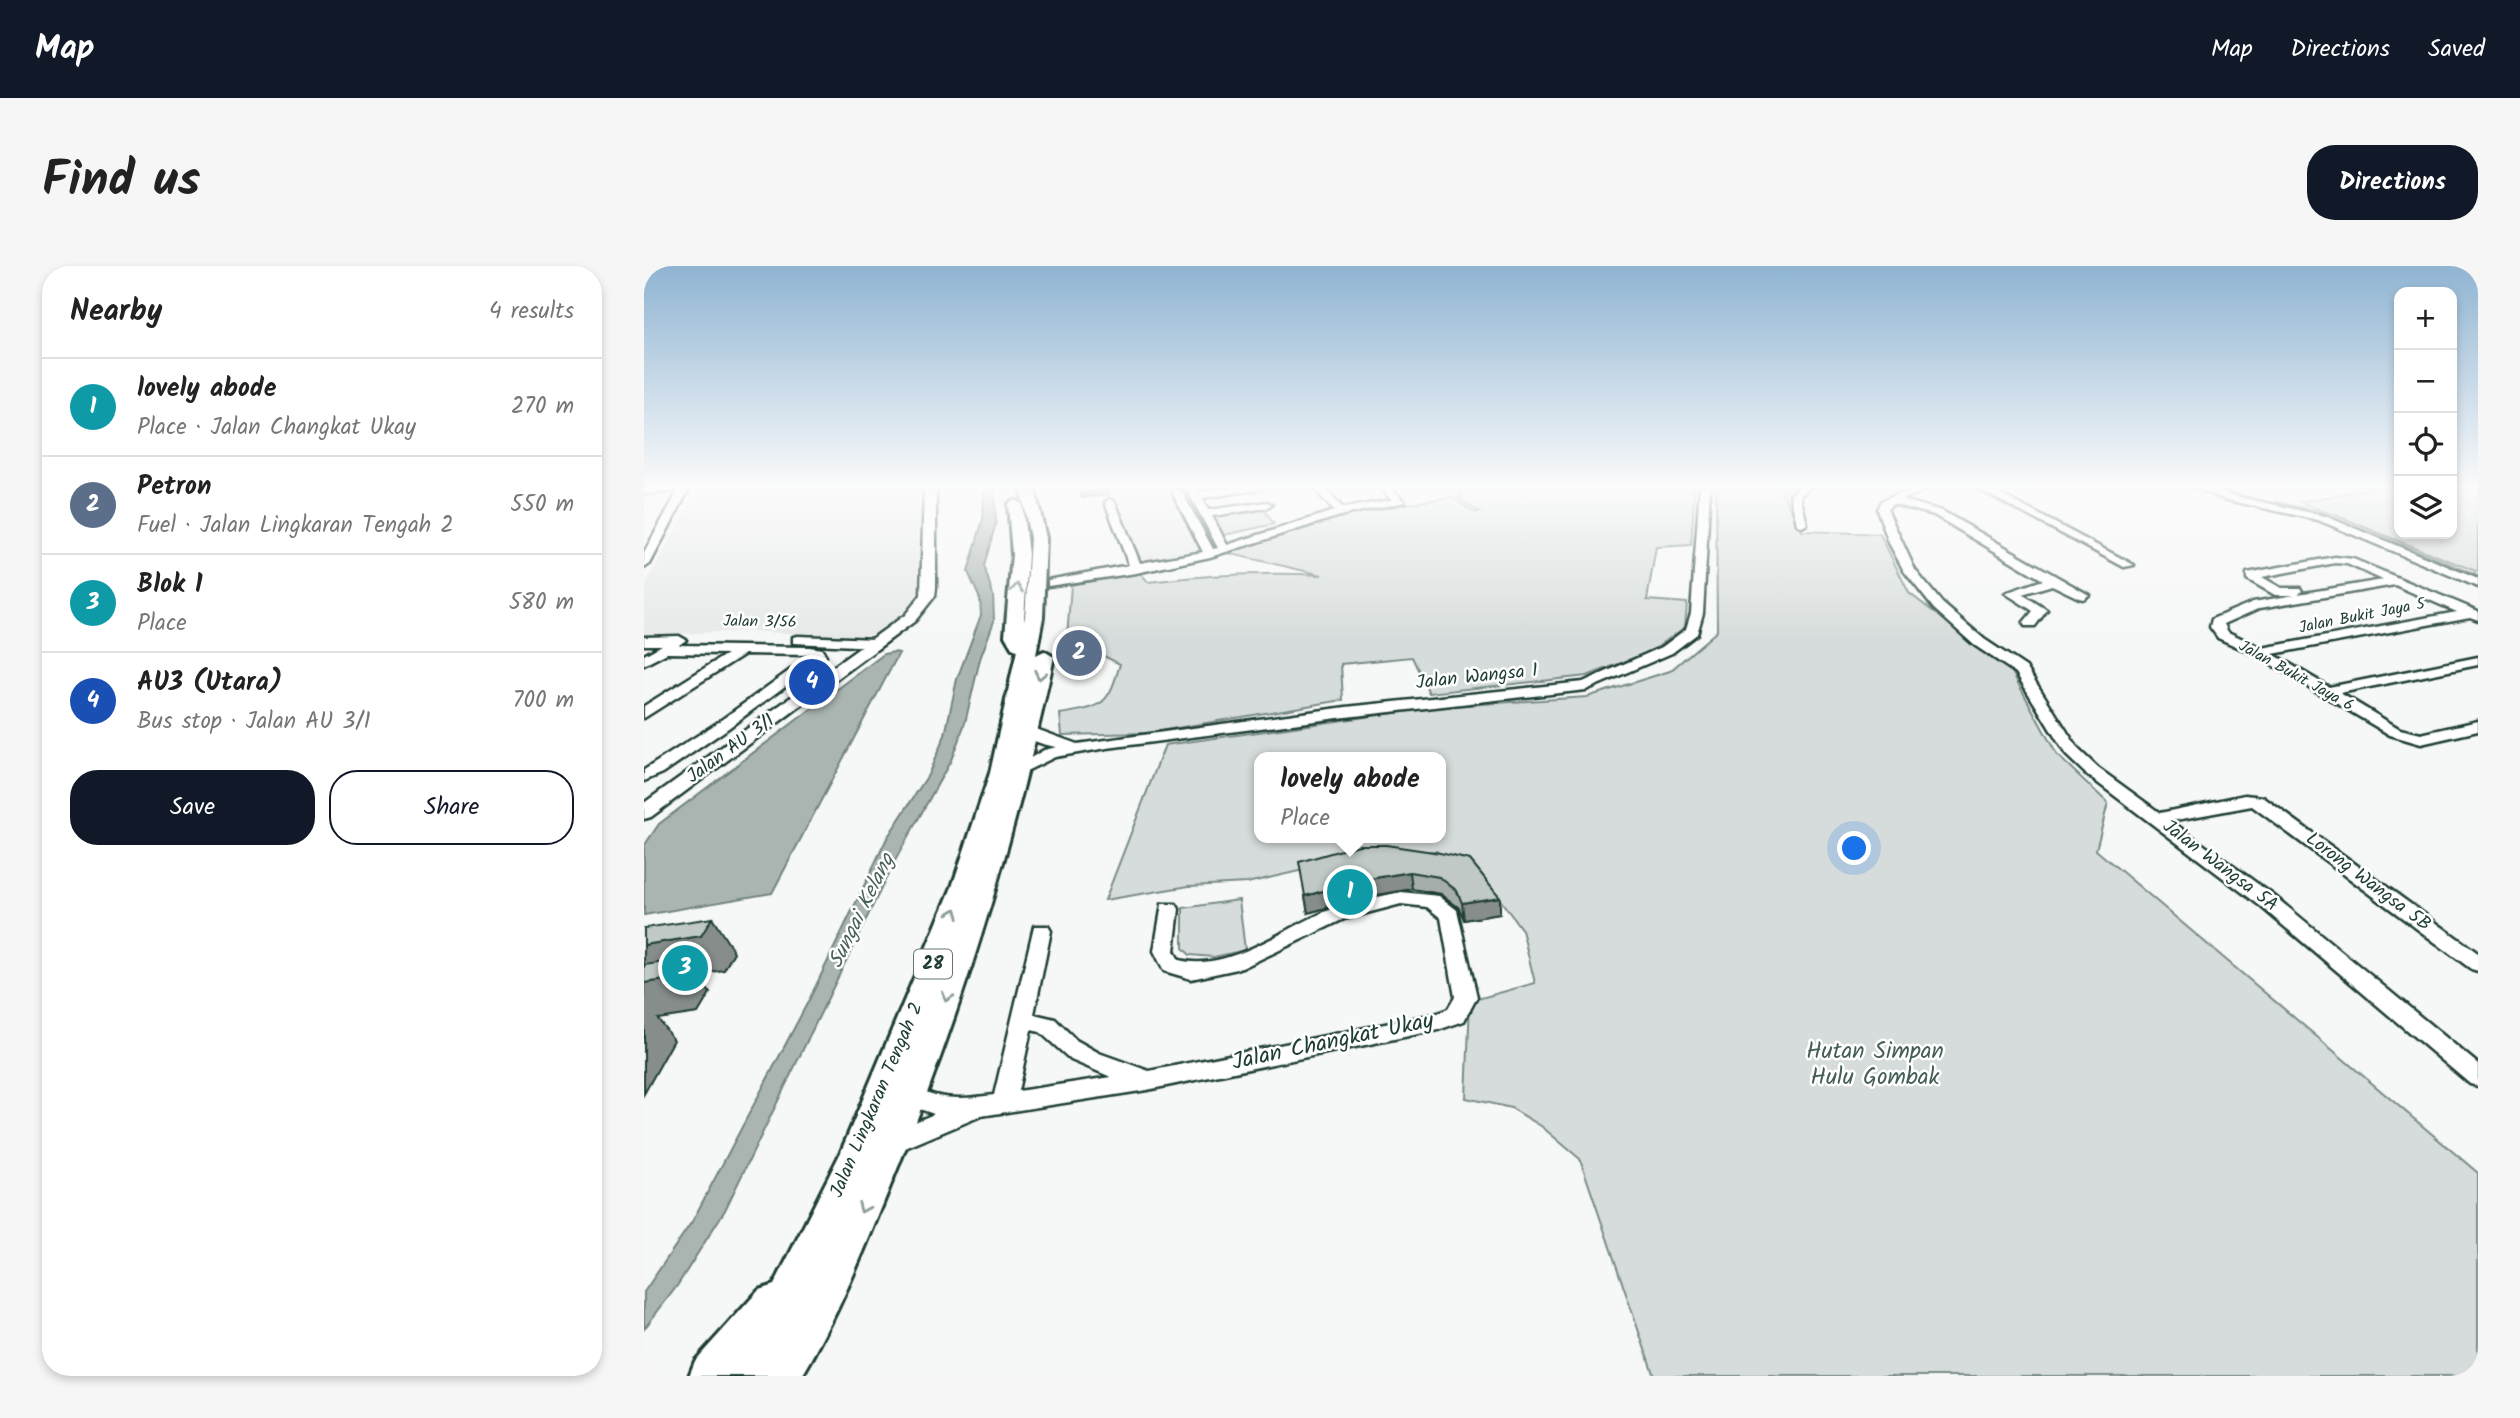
<!DOCTYPE html>
<meta charset="utf-8">
<style>
:root{--surface:#fff;--page:#f6f6f6;--text:#222;--muted:#767676;--line:#e0e0e0;--accent:#111827}
body{margin:0;font-family:Kalam,sans-serif;background:var(--page);color:var(--text)}
.controls{position:absolute;right:21px;top:21px;display:grid;overflow:hidden;border-radius:14px;box-shadow:0 4px 10px #0003}
.controls button{width:63px;height:63px;display:grid;place-items:center;padding:0;border:0;border-bottom:2px solid var(--line);background:var(--surface);color:var(--text);font:35px sans-serif}
.you{position:absolute;left:1211px;top:583px;width:24px;height:24px;margin:-18px;border:5px solid #fff;border-radius:50%;background:#1a73e8;box-shadow:0 0 0 10px #1a73e833}
.badge{display:grid;place-items:center;width:46px;height:46px;border-radius:50%;background:var(--accent);color:#fff;font-size:23px;font-weight:700}
.pin{position:absolute;translate:-50% -50%;border:4px solid #fff;box-shadow:0 2px 7px #0006}
.popup{position:absolute;left:610px;top:486px;width:192px;height:91px;box-sizing:border-box;display:grid;place-content:center;border-radius:14px;background:var(--surface);filter:drop-shadow(0 2px 5px #0005);font-size:23px;white-space:nowrap;color:var(--muted)}
.popup b{font-size:26px;color:var(--text)}
.popup::after{content:'';position:absolute;left:50%;top:100%;margin-left:-14px;border:14px solid transparent;border-top-color:var(--surface)}
.list{margin:0;padding:0;list-style:none}
h2{display:flex;justify-content:space-between;align-items:center;height:91px;margin:0;padding:0 28px;font-size:30px}
h2 small{font-size:23px;font-weight:400;color:var(--muted)}
.list li{display:grid;grid-template-columns:46px 1fr auto;gap:21px;align-items:center;box-sizing:border-box;height:98px;padding:0 28px;border-top:2px solid var(--line)}
.list b{display:block;font-size:26px;white-space:nowrap}
.list p{margin:0;font-size:23px;white-space:nowrap;color:var(--muted)}
.list em{font-size:23px;font-style:normal;color:var(--muted)}
.actions{display:flex;gap:14px;padding:21px 28px}
.actions a{flex:1;padding:16px 0;border:2px solid var(--accent);border-radius:28px;text-align:center;font-size:24px;color:var(--accent)}
.actions .main{background:var(--accent);color:#fff}
.icon{flex:none;width:38px;height:38px;fill:none;stroke:currentColor;stroke-width:2;stroke-linecap:round;stroke-linejoin:round}
.map{position:relative;flex:none;width:1834px;height:1110px;overflow:hidden;border-radius:28px}
header{display:flex;align-items:center;gap:42px;box-sizing:border-box;height:98px;padding:0 35px;background:var(--accent);color:#fff}
header strong{font-size:33px}
nav{display:flex;gap:38px;margin-inline-start:auto;font-size:24px}
.intro{display:flex;align-items:center;justify-content:space-between;box-sizing:border-box;height:168px;padding:0 42px}
h1{margin:0;font-size:49px}
.button{padding:18px 32px;border-radius:28px;background:var(--accent);color:#fff;font-size:24px;font-weight:700}
main{display:flex;gap:42px;padding:0 42px}
aside{flex:1;background:var(--surface);border-radius:28px;box-shadow:0 4px 10px #0003}
.map>svg:first-child{display:block}
.built{fill:#e6e9e8}
.green{fill:#d6dcdb;stroke:#7a8c88;stroke-width:2;fill-rule:evenodd}
.water{fill:#aab5b1;stroke:#72857f;stroke-width:2}
.lines{fill:none;stroke-linecap:round;stroke-linejoin:round}
.stream{stroke:#72857f;stroke-width:2.5}
.minor-casing{stroke:#1f3d34;stroke-width:5}
.major-casing{stroke:#1f3d34;stroke-width:5}
.highway-casing{stroke:#1f3d34;stroke-width:6}
.minor{fill:#fff;fill-rule:evenodd}
.major{fill:#fff;fill-rule:evenodd}
.highway{fill:#fff;fill-rule:evenodd}
.wall{fill:#a5adaa;stroke:#1f3d34;stroke-width:2}
.shaded-wall{fill:#868d8b;stroke:#1f3d34;stroke-width:2}
.building{fill:#c0c9c6;stroke:#1f3d34;stroke-width:2}
.oneway{stroke:#8f9e9a}
.labels{text-anchor:middle;dominant-baseline:central;stroke-width:5;stroke-linejoin:round;paint-order:stroke}
.far-street-label{font-size:16px;fill:#1f3d34;stroke:#fff}
.shield{fill:#fff;stroke:#627771;stroke-width:2}
.shield-label{font-size:18px;font-weight:bold;fill:#1f3d34}
.street-label{font-size:19px;fill:#1f3d34;stroke:#fff}
.water-label{font-size:21px;font-style:italic;fill:#49615a;stroke:#fff}
.near-street-label{font-size:23px;fill:#1f3d34;stroke:#fff}
.near-park-label{font-size:23px;fill:#445d55;stroke:#fff}
</style>
<header>
<strong>Map</strong>
<nav><a>Map</a><a>Directions</a><a>Saved</a></nav>
</header>
<div class="intro"><h1>Find us</h1><a class="button">Directions</a></div>
<main>
<aside>
<h2>Nearby<small>4 results</small></h2>
<ul class="list">
<li><span class="badge" style="background:#0f9aa8">1</span><div><b>lovely abode</b><p>Place · Jalan Changkat Ukay</p></div><em>270 m</em></li>
<li><span class="badge" style="background:#5c6f8a">2</span><div><b>Petron</b><p>Fuel · Jalan Lingkaran Tengah 2</p></div><em>550 m</em></li>
<li><span class="badge" style="background:#0f9aa8">3</span><div><b>Blok 1</b><p>Place</p></div><em>580 m</em></li>
<li><span class="badge" style="background:#1a4fb4">4</span><div><b>AU3 (Utara)</b><p>Bus stop · Jalan AU 3/1</p></div><em>700 m</em></li>
</ul>
<div class="actions"><a class="main">Save</a><a>Share</a></div>
</aside>
<div class="map">
<svg width="1834" height="1110" viewBox="0 0 1834 1110">
<rect width="100%" height="100%" fill="#f6f7f7"/>
<filter id="ink" filterUnits="userSpaceOnUse"><feTurbulence type="fractalNoise" baseFrequency=".0143" numOctaves="2"/><feDisplacementMap in="SourceGraphic" scale="14" xChannelSelector="R" yChannelSelector="G"/><feConvolveMatrix kernelMatrix="1 2 1 2 8 2 1 2 1" color-interpolation-filters="sRGB"/></filter>
<g filter="url(#ink)">
<path class="built" d="M57,220h219l-2,109 -18,21 -22,17 -17,4 -118,-6 -99,4v-49z
M477,220h57l3,3 -7,2 32,62 -67,14 -27,-68 14,-2z"/>
<path class="green" d="M838,220h213l-4,59 -35,2 -9,53 40,3 -2,24 -33,24 -65,25 -158,17 -17,-36 -71,7 2,36 -196,33 -85,2 -2,-21c43,-7 48,-8 60,-50l-53,-26 4,-53 69,-13 8,10c58,-7 115,-10 174,-7l-99,-23 113,-37 115,-18 23,15h5l-21,-14 5,-8z
M1072,220h80l-14,6 20,39 78,3 29,59 103,79 45,83 51,48 -12,47 382,323v203h-824l-74,-217 -39,-33 -30,-18 -45,-10 4,-97 65,-18 -13,-53 -34,-47 -52,-32 -58,2 -131,30 -58,3 -84,14 60,-155 272,-38 150,-10 83,-26 47,-40zM615,491h182v81h-182z
M1724,220h31v48h53v-48h26v86l-178,-70 72,-14z
M618,241l12,17 -50,11 -12,-20z
M595,634l6,50 -31,7 -24,-2 -7,-7v-40z"/>
<path class="water" d="M340,220h10l2,37 -12,43 9,29 1,26 -14,38 -15,64 -14,37 -59,106 -167,344 -48,76 -33,43v-37l49,-72 117,-222 77,-160 41,-63 17,-40 12,-56 24,-64 -1,-16 -12,-27 15,-53z
M250,386l5,1 -127,240 -128,22v-69l15,-22 225,-170z"/>
<g class="lines">
<path class="stream" d="M1567,220l42,12
M1632,236l59,13 143,61"/>
<g class="minor-casing">
<path id="minor" d="M23,220l23,1 -40,77 -6,4v-15l34,-62 -34,3v-6z
M541,220h10l4,6 44,-6h24l-5,3 -60,9 6,12 59,-8 5,3 -5,3 -55,8 15,29 107,-34 -22,-25h10l21,22 49,-8 -14,-14h11l16,16 -62,13 -133,42 -74,16 -88,13v-6l81,-15 -24,-63 5,-3 5,3 25,61 63,-11 -31,-60 5,-3 5,3 31,57 5,-1z
M1056,220h10l-7,127 -6,21 -25,19 -86,37 -240,27 -239,31 -52,9 -35,17 -8,-5 32,-19 13,-3c-13,-2 -28,-6 -37,-16l3,-3 5,-2 49,18 269,-37 237,-25 79,-35 24,-18 5,-16z
M1156,220h11l-11,10 7,28 -5,3 -5,-3 -7,-29z
M1277,220h14l-33,14 40,11 147,84 -6,4 -4,-1 -27,-13 -30,9 25,16 -12,16h-10l-2,-3 10,-12 -28,-18 38,-13 -109,-65 -41,-11 -6,5 28,61 27,33 42,36 42,28 52,82 20,19 62,45 85,-18 18,2 215,156v18l-7,-2 -219,-163 -81,15 102,74 205,169v22l-8,-2 -211,-179 -173,-131 -20,-19 -50,-82 -42,-28 -40,-36 -30,-38 -15,-28 -12,-34 4,-8z
M1329,220h12l149,79 -10,2z
M1547,220h14l25,9 95,21 153,63v8l-160,-67 -95,-21z
M1691,291l18,2 125,52v9l-8,-3 -197,37 56,33 149,-30v8l-138,28 60,36 21,5 57,-13v10l-57,13 -31,-9 -135,-80 -37,-17 -8,-11 2,-8 41,-17 42,-7h-20l-28,-16v-6zM1691,297l12,1 36,16 -85,14 4,-3 -2,-3h-19l-19,-11zM1751,319l62,27 -195,36 -34,-16 -4,-8 36,-16z
M35,370l7,4 -7,5 130,2 13,2 4,7 -99,73 -64,44 -19,8v-11l73,-47 94,-68 -66,-1 -101,64v-12l83,-52 -60,-1 -23,12v-10l18,-10h-18v-8z
M154,370l78,3 7,4 -7,4 -83,-4v-6z
M757,626l38,4 18,14 20,87 -13,24 -26,9 -291,60 -166,26 -90,38 -9,-4 -3,-7 3,-7 52,-22 -32,-11 -4,-7 4,-7c13,-4 23,4 37,7 18,4 37,1 55,-1l40,-169h14l3,5 -17,83 21,5 21,21 23,13 50,18 286,-57 13,-5 7,-12 -14,-79 -14,-11 -26,-3 -57,15 -102,49 -51,11 -27,-8 -10,-20 8,-47h14l3,5 -5,42 5,9c51,13 107,-34 153,-51 22,-8 46,-12 69,-17zM387,764l9,2 31,28 40,17 -93,14z"/>
</g>
<g class="major-casing">
<path id="major" d="M280,220h12v102l-1,8 -20,25 -264,196 -7,2v-16l261,-188 16,-20z"/>
</g>
<g class="highway-casing">
<path id="highway" d="M376,220h14l12,52 -3,79 -7,38 8,-4 10,6c-38,179 -91,353 -161,522 -27,67 -54,135 -91,197h-113l6,-15 64,-71 15,-5 66,-131 112,-267 38,-114 27,-123 -5,-2 -7,-12 7,-82 -4,-50 7,-4 7,4 6,50 -4,66 1,-3 5,-79z"/>
</g>
<use href="#minor" class="minor"/>
<use href="#major" class="major"/>
<use href="#highway" class="highway"/>
</g>
<path class="wall" d="M742,579l114,52v17l-36,6 -5,-12 -18,-14 -29,-5 -46,8 -58,16 -3,-17z"/>
<path class="shaded-wall" d="M465,224l1,4 -28,4 -1,-4z
M766,606l2,17 -46,8 -58,16 -3,-17 58,-16z
M856,631v17l-36,6 -2,-17z
M68,652l22,34 -10,18 -27,4 13,19 -12,20 -40,6 16,21 -30,54v-149z"/>
<path class="building" d="M434,220h29l2,4 -28,4z
M715,579h27l54,8 30,7 30,37 -38,6 -5,-12 -18,-14 -29,-5 -47,8 -58,16 -6,-34z
M68,652l-11,18 -57,9v-17z
M42,693l-13,20 -29,4v-18z"/>
<defs><path id="oneway-chevron" d="M-2-3.5L2.5 0L-2 3.5" fill="none" stroke-width="1.6" stroke-linecap="round" stroke-linejoin="round" transform="scale(1.75)"/></defs>
<g class="oneway">
<use href="#oneway-chevron" transform="translate(373 322) rotate(-84)"/>
<use href="#oneway-chevron" transform="translate(396 409) rotate(102)"/>
<use href="#oneway-chevron" transform="translate(310 647) rotate(-68)"/>
<use href="#oneway-chevron" transform="translate(303 731) rotate(110)"/>
<use href="#oneway-chevron" transform="translate(219 942) rotate(113)"/>
</g>
</g>
<linearGradient id="sky" x2="0" y2="1"><stop stop-color="#8fb4d2"/><stop offset="0.59" stop-color="#fbfbfb"/><stop offset="1" stop-color="#fbfbfb" stop-opacity="0"/></linearGradient>
<rect width="1834" height="375" fill="url(#sky)"/>
<g class="labels">
<g class="far-street-label">
<text transform="translate(1718 350) rotate(-11)">Jalan Bukit Jaya 5</text>
<text transform="translate(116 356) rotate(1)">Jalan 3/56</text>
<text transform="translate(1652 410) rotate(29)">Jalan Bukit Jaya 6</text>
</g>
<rect class="shield" x="270" y="683.5" width="38" height="29" rx="5"/>
<g class="shield-label">
<text x="289" y="698">28</text>
</g>
<g class="street-label">
<text transform="translate(833 411) rotate(-6)">Jalan Wangsa 1</text>
<text transform="translate(87 483) rotate(-36)">Jalan AU 3/1</text>
<text transform="translate(1576 600) rotate(37)">Jalan Wangsa 5A</text>
<text transform="translate(1724 616) rotate(37)">Lorong Wangsa 5B</text>
<text transform="translate(233 834) rotate(-67)">Jalan Lingkaran Tengah 2</text>
</g>
<g class="water-label">
<text transform="translate(218 645) rotate(-64)">Sungai Kelang</text>
</g>
<g class="near-street-label">
<text transform="translate(689 776) rotate(-12)">Jalan Changkat Ukay</text>
</g>
<g class="near-park-label">
<text x="1231" y="786">Hutan Simpan<tspan x="1231" dy="26">Hulu Gombak</tspan></text>
</g>
</g>
</svg>
<div class="controls">
<button>+</button>
<button>−</button>
<button><svg class="icon" aria-label="locate" viewBox="0 0 24 24"><circle cx="12" cy="12" r="6"/><path d="M12 2v4M12 18v4M2 12h4M18 12h4"/></svg></button>
<button><svg class="icon" aria-label="layers" viewBox="0 0 24 24"><path d="M12 4l9 5-9 5-9-5zM3 14l9 5 9-5"/></svg></button>
</div>
<div class="you"></div>
<div class="pin badge" style="left:706px;top:626px;background:#0f9aa8">1</div>
<div class="popup"><b>lovely abode</b>Place</div>
<div class="pin badge" style="left:435px;top:387px;background:#5c6f8a">2</div>
<div class="pin badge" style="left:41px;top:702px;background:#0f9aa8">3</div>
<div class="pin badge" style="left:168px;top:416px;background:#1a4fb4">4</div>
</div>
</main>
